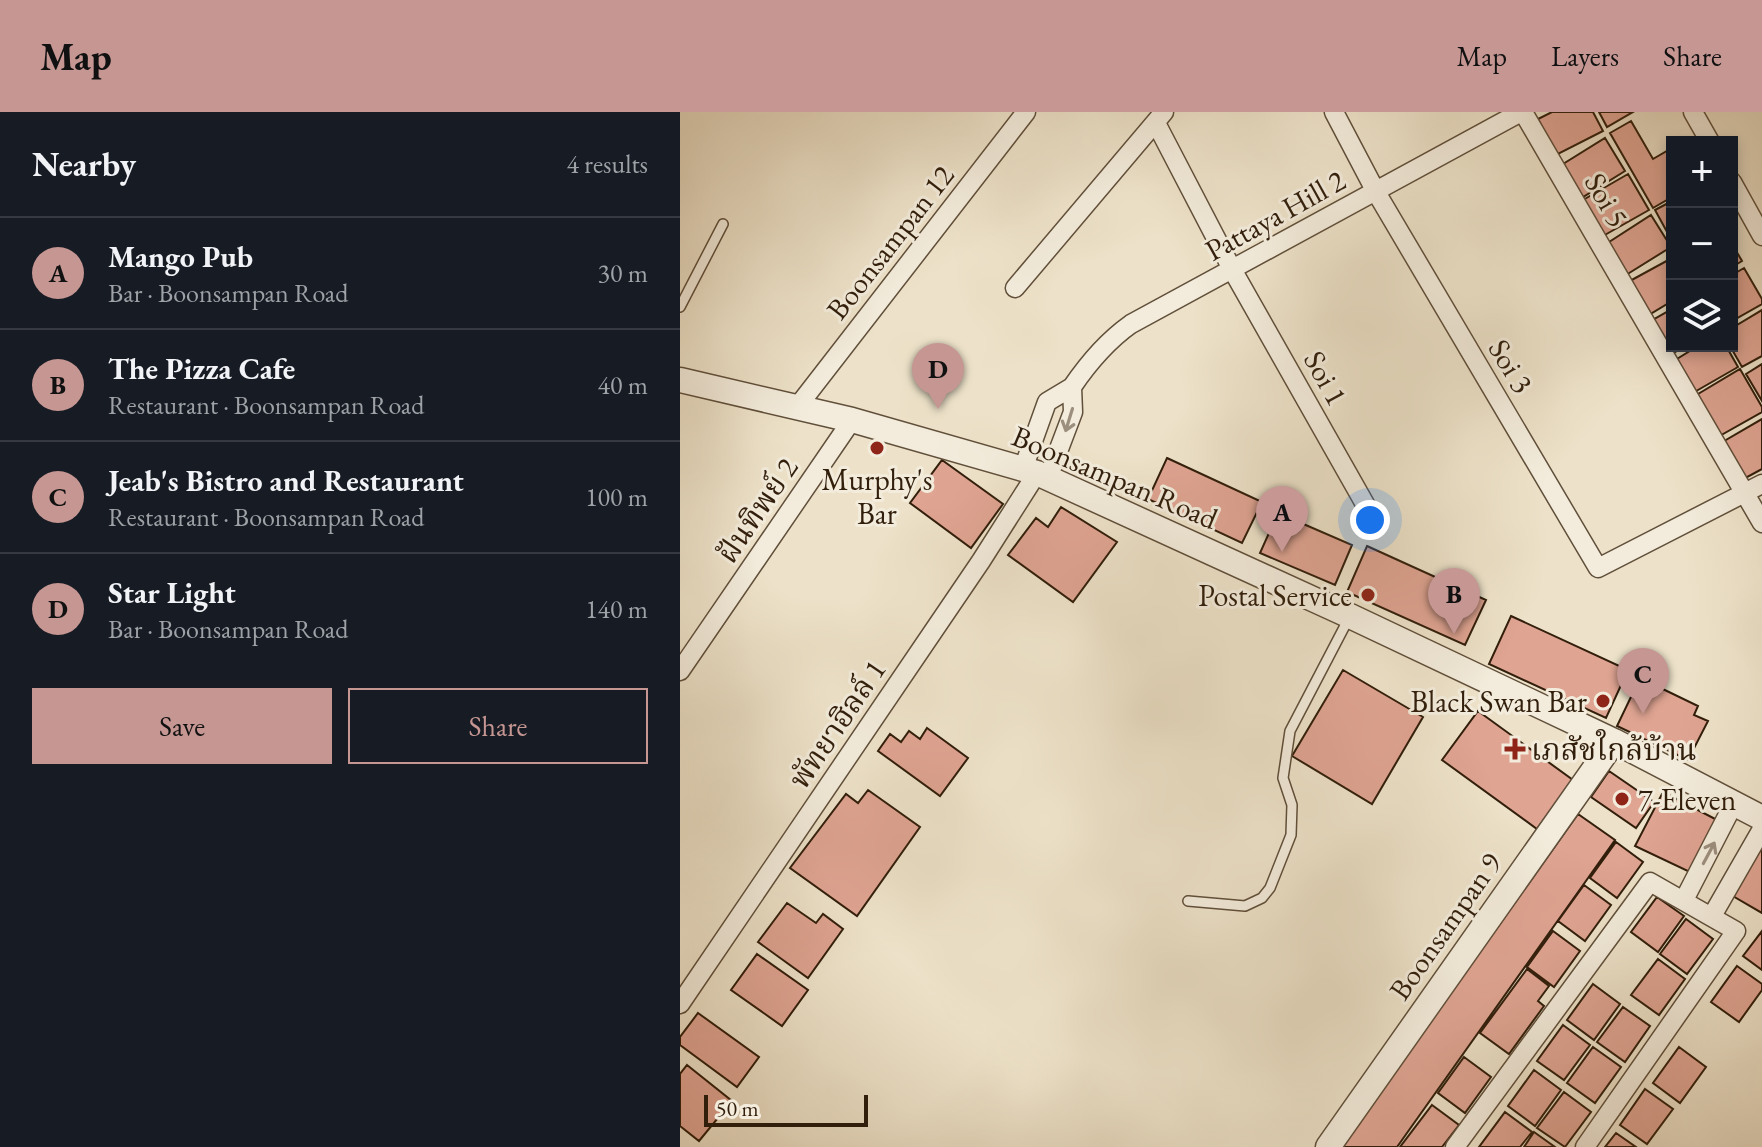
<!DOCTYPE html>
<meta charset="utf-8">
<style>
:root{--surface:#171b24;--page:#20242c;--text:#f1f3f6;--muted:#9ea1a6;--line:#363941;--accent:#c59692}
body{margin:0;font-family:"EB Garamond","Noto Serif Thai",serif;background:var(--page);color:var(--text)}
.controls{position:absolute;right:24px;top:24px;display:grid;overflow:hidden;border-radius:0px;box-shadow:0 4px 12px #0003}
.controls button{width:72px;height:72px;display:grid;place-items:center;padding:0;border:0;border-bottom:2px solid var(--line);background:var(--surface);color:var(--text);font:40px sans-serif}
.scale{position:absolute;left:24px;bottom:20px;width:164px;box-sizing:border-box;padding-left:8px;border:4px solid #311e0b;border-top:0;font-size:22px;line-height:28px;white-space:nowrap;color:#311e0b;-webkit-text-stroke:6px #f3ecdc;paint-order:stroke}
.you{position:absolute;left:690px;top:408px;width:28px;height:28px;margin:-20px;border:6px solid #fff;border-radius:50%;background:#1a73e8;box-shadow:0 0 0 12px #1a73e833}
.badge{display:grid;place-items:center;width:52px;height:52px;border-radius:50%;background:var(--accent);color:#111;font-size:26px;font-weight:700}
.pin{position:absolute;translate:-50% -66px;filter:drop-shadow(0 2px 4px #0008)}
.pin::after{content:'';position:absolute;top:42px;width:28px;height:24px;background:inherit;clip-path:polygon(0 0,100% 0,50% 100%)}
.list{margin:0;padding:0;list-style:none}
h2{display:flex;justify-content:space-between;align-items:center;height:104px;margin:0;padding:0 32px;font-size:34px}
h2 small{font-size:26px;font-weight:400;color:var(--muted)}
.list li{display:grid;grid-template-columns:52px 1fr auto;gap:24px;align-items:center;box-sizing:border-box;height:112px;padding:0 32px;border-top:2px solid var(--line)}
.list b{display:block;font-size:30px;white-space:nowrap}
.list p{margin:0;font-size:26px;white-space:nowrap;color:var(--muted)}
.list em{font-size:26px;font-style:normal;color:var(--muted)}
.actions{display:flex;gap:16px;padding:24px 32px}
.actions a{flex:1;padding:18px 0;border:2px solid var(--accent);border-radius:0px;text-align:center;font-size:28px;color:var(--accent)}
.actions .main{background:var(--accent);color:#111}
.icon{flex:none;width:44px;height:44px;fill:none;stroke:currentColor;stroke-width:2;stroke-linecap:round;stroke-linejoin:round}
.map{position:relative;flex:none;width:1082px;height:1035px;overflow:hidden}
header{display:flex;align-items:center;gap:48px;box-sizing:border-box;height:112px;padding:0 40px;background:var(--accent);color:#111}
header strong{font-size:38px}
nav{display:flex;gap:44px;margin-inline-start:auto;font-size:28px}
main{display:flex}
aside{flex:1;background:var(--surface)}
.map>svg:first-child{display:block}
.building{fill:#dfa492;stroke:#311e0b;stroke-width:2}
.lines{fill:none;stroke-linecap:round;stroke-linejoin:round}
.service-casing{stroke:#604f3a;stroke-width:12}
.minor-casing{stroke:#604f3a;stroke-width:21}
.tertiary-casing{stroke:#604f3a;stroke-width:27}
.service{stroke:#f3ecdc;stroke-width:9}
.minor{stroke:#f3ecdc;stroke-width:18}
.tertiary{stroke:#f3ecdc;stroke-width:24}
.oneway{stroke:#9c8f7e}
.poi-dot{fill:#8f2418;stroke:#f3ecdc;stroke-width:3}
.labels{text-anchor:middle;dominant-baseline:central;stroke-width:6;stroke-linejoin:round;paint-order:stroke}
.street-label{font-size:30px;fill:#311e0b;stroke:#f3ecdc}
.poi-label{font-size:30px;fill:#311e0b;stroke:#f3ecdc;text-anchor:end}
</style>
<header>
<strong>Map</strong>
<nav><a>Map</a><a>Layers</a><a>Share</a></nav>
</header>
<main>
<aside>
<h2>Nearby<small>4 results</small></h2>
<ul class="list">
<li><span class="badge">A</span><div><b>Mango Pub</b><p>Bar · Boonsampan Road</p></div><em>30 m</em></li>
<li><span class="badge">B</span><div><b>The Pizza Cafe</b><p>Restaurant · Boonsampan Road</p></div><em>40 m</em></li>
<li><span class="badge">C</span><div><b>Jeab's Bistro and Restaurant</b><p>Restaurant · Boonsampan Road</p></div><em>100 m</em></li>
<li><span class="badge">D</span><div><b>Star Light</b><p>Bar · Boonsampan Road</p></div><em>140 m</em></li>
</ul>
<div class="actions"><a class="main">Save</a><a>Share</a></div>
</aside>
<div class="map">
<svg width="1082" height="1035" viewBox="0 0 1082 1035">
<rect width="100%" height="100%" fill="#ede2c9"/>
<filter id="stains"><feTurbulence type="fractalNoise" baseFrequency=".0025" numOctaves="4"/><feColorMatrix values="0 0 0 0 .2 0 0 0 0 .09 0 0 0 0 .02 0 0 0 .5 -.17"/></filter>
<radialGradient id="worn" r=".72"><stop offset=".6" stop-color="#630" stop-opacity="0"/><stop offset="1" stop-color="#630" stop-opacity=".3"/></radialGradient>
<path class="building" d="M872,0h41l10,19 -47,24 -18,-36z
M919,0h34l-26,15z
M951,9l22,38 19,-11v49l-19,11 -43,-75z
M925,26l20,33 -42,26 -20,-33z
M948,62l21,36 -46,26 -20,-36z
M992,89v40l-17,-31z
M971,103l20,32 -45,28 -20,-31z
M1052,132l10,17 -10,6z
M992,146v43l-25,15 -19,-34z
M1064,156l18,31v5l-30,17v-46z
M992,197v37h13l-15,9 -19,-34z
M1082,198v46l-20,11 -12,-21 2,-18z
M1018,234h28l12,21 -47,27 -19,-32z
M1082,252v37l-16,-27z
M1060,257l22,38v5l-46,26 -23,-41z
M1082,307v50l-22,12 -21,-37z
M487,346l95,44 -20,41 -94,-44z
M262,348l61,44 -32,44 -61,-45z
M381,395l56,35 -44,60 -65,-47 28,-37 12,9z
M598,401l74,32 -17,40 -75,-32z
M687,434l119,54 -21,45 -118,-53z
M831,504l117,54 -22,48 -117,-54z
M663,558l80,47 -51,87 -80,-48z
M960,566l58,28 -4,9 14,6 -20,39 -71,-34z
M798,599l95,69 -36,49 -95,-69z
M247,616l41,30 -28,38 -62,-45 12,-17 11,8 8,-11 11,8z
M929,659l45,31 -18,26 -45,-31z
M188,678l52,37 -63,89 -67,-48 56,-74 12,9z
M983,680l58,30 -27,52 -59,-28z
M898,702l37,26 -218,307h-56z
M936,730l27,20 -26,36 -27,-20z
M1079,736l3,2v63l-31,-18z
M904,773l27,20 -26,36 -27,-20z
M977,785l27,19 -26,36 -27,-20z
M107,791l29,20 7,-9 20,15 -35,49 -50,-36z
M1006,807l27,20 -26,35 -27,-20z
M873,819l27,20 -26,36 -27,-20z
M1082,819v39l-19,-14z
M77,842l51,36 -26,36 -51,-36z
M978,847l27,20 -26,36 -28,-20z
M1057,854l25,18v6l-23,32 -28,-20z
M847,857l22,17 -11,15 6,5 -35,48 -29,-21z
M913,872l27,20 -26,36 -27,-20z
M943,895l27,19 -25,36 -28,-20z
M18,901l61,44 -22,30 -57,-42v-8z
M883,913l27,20 -26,35 -27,-19z
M913,935l28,20 -26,36 -28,-20z
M999,935l27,20 -26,36 -27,-20z
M784,945l27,20 -26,36 -27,-20z
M7,953l45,36 -33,40 -19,-15v-52z
M854,958l27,20 -26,36 -27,-20z
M965,977l28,20 -26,35 -27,-19z
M884,980l27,20 -26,35 -28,-19z
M752,993l27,20 -17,22h-42z
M825,1000l27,20 -12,15h-41z
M854,1020l21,15h-31z
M936,1021l20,14h-31z"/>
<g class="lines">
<g class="service-casing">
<path id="service" d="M0,195l43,-83
M508,789l57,5 17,-8 8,-10 21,-53 1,-30 -9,-27 7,-47 60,-115"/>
</g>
<g class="minor-casing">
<path id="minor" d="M654,0l42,80 222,376 164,-84
M843,0l239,411
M1013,0l17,30
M476,11l77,148 137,242
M1052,70l30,54
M335,176l149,-176
M392,275c17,-25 35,-46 59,-63l390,-212
M118,294l228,-294
M343,357l24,-67 25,-15 1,25 -25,66
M0,559l172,-251
M1004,788l49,-95
M1032,804l50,-87
M0,892l301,-443 56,-88
M775,1035l195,-265 86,49 -151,216"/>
</g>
<g class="tertiary-casing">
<path id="tertiary" d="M0,268l172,40 185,53 313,143 264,125 148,77
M648,1035l286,-406"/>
</g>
<use href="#service" class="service"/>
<use href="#minor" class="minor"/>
<use href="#tertiary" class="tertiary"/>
</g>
<defs><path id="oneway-shaft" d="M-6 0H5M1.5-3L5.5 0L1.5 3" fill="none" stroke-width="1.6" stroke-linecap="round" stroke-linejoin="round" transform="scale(2)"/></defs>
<g class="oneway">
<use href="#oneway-shaft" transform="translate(389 308) rotate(107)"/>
<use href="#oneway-shaft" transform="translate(1029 741) rotate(-62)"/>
</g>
<g class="poi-dot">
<circle cx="197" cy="336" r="8"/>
<circle cx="688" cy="483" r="8"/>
<circle cx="923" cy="589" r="8"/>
<path d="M831 625h8v8h8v8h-8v8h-8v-8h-8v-8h8z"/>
<circle cx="942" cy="687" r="8"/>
</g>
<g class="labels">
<g class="street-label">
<text transform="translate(927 88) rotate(60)">Soi 5</text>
<text transform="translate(595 103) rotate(-29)">Pattaya Hill 2</text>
<text transform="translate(210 130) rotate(-52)">Boonsampan 12</text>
<text transform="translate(831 254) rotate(59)">Soi 3</text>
<text transform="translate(646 266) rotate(61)">Soi 1</text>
<text transform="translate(435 365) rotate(23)">Boonsampan Road</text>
<text transform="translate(77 398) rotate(-56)">ฝันทิพย์ 2</text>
<text transform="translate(157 612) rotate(-56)">พัทยาฮิลล์ 1</text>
<text transform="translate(765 814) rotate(-55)">Boonsampan 9</text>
</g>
<g class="poi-label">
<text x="197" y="367" text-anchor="middle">Murphy's<tspan x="197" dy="34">Bar</tspan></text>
<text x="672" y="483">Postal Service</text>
<text x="907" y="589">Black Swan Bar</text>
<text x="851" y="637" text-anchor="start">เภสัชใกล้บ้าน</text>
<text x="958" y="687" text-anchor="start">7-Eleven</text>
</g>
</g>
<rect width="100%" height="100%" filter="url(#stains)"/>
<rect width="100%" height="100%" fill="url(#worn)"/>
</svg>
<div class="controls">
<button>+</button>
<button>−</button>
<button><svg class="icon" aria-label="layers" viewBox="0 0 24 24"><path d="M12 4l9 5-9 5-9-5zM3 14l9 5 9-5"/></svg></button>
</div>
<div class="scale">50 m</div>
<div class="you"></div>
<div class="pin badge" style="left:602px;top:440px">A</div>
<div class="pin badge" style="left:774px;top:522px">B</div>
<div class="pin badge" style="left:963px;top:602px">C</div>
<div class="pin badge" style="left:258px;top:297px">D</div>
</div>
</main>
